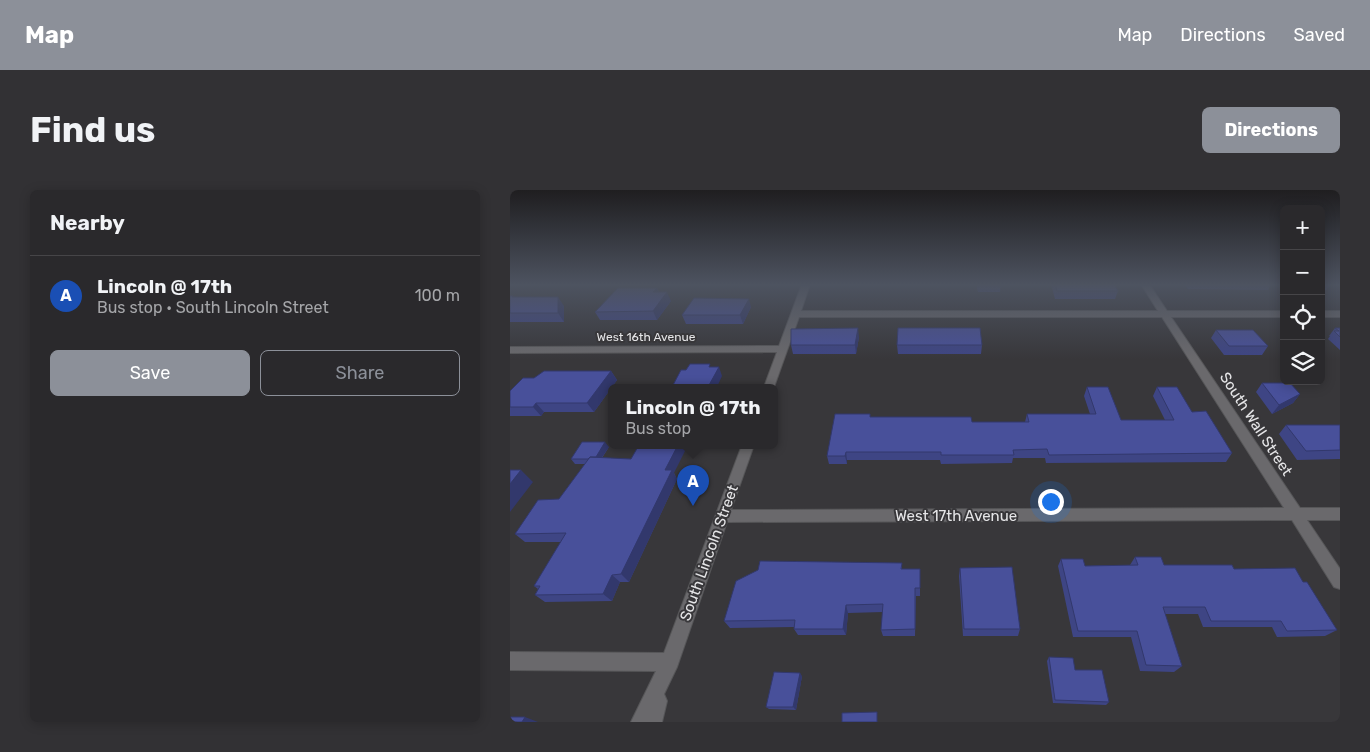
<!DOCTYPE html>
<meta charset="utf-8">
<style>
:root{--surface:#2a292c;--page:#323134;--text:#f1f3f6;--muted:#a5a6a9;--line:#464548;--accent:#8c9099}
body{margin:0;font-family:Rubik,sans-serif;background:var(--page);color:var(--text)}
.controls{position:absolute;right:15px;top:15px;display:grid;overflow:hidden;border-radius:8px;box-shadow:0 2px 12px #0003}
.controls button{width:45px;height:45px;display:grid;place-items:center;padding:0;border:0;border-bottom:1px solid var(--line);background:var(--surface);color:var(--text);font:25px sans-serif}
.you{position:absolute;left:540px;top:311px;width:18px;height:18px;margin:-12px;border:4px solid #fff;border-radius:50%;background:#1a73e8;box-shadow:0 0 0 8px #1a73e833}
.badge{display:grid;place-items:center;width:32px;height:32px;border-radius:50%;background:var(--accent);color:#fff;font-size:16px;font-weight:700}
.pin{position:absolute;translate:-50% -41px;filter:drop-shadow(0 1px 2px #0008)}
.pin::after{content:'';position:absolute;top:26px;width:18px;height:15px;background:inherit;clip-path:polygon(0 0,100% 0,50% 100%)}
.popup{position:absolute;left:98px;top:194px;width:170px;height:65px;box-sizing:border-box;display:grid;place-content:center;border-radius:8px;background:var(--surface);filter:drop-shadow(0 1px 4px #0005);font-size:16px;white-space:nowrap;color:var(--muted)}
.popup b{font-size:19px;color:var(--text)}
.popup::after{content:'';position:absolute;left:50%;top:100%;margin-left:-10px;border:10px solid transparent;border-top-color:var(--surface)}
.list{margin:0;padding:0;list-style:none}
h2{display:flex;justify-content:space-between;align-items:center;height:65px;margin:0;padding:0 20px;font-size:21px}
h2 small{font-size:16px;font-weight:400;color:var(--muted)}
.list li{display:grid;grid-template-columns:32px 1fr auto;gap:15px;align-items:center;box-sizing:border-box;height:80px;padding:0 20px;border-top:1px solid var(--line)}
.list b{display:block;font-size:19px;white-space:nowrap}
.list p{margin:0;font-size:16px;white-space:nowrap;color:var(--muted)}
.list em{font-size:16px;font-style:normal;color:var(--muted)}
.actions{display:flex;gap:10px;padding:15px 20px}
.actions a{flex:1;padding:11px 0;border:1px solid var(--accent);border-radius:8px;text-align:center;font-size:18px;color:var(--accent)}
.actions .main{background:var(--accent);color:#fff}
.icon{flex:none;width:28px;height:28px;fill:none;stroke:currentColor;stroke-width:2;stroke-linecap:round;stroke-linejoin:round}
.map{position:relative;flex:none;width:830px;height:532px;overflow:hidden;border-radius:8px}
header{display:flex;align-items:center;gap:30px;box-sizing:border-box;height:70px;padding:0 25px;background:var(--accent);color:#fff}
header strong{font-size:24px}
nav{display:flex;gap:28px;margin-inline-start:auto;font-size:18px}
.intro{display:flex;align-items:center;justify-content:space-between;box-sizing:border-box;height:120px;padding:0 30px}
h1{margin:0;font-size:35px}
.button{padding:12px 22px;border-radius:8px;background:var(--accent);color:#fff;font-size:18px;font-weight:700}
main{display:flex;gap:30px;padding:0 30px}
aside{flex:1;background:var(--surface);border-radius:8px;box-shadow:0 2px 12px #0003}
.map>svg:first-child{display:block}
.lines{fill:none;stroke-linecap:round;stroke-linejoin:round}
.minor-casing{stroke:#565658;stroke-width:2}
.minor{fill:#6a696c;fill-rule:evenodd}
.wall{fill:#3e4584}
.shaded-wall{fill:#32386c}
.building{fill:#48509a;stroke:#32386c}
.labels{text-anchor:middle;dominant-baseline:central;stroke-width:4;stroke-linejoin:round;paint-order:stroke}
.far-street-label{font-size:12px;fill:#e5e5e7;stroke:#38373a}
.street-label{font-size:15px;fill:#e5e5e7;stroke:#38373a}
</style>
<header>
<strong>Map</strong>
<nav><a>Map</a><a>Directions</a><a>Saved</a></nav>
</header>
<div class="intro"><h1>Find us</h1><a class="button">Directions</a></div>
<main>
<aside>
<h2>Nearby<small></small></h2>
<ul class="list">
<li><span class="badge" style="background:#1a4fb4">A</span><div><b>Lincoln @ 17th</b><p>Bus stop · South Lincoln Street</p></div><em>100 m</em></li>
</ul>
<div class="actions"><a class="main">Save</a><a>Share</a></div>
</aside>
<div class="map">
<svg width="830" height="532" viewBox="0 0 830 532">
<rect width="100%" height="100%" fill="#38373a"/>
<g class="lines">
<g class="minor-casing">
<path id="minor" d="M292,94h8l-9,27h357l-17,-27h8l18,27h117v6h-113l129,191h40v12h-33l33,49v20l-6,-2 -42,-67 -565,2 -50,145 -13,27 3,7 -5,21h-31l25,-51 -146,-1v-18l154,1 78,-208h12l-23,65 553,-2 -122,-191h-363l-25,70h-10l13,-35 -267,1v-6l269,-1z
M811,121h19v6h-19z"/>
</g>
<use href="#minor" class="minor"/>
</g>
<path class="wall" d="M466,94h25l-1,8h-22z
M541,94h63l4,7 -3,8h-60z
M674,94h87l-3,6 -80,-1z
M811,94h10l-5,6h-5z
M147,98l2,4 12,9 -14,19h-57l-5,-8z
M0,106l54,10v16h-54z
M241,117l-8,17h-57l-4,-9z
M825,138h5v22l-12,-11 2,-3h-1z
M706,140l52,16 -6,9h-38l-13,-17z
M349,147l-3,17h-63l-2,-9z
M387,155h85l-1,9h-83z
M101,181l6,9 -23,32h-50l-3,4h-31v-25z
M752,193l38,11 -7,9 -21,11 -16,-22z
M577,197l34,33h44l-12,-24 4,-9 35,25 40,41 -6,9 -180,1 -1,-5h-32l-1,5 -71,1 -1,-4h-93v4h-18l-2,-8 43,-42v3l102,5h53l2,-8h63l-6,-18z
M776,235h54v34l-43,1 -18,-26z
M99,257l-7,11 72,15 3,6 -48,103h-9l-8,19 -67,1 -10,-7 3,-6 -4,-3 27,-44h-36l-10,-8 44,-35 26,-35h-10l-4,-5z
M625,367l29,8 70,4 69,13 34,48 -12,6 -48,1 -5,-10h-69l-5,-13h-33l17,52 -8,6 -34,-1 -9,-34h-58l-15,-71 3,-7 24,7 45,-1z
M392,373v6h18v27h-4l-1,40h-32l-2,-6 2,-18 -35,1 -2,22h-48l-4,-6v-2l-64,1 -6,-7z
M450,378l60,61 -2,7h-55l-4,-60z
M539,467l60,45 -3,3 -53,-2 -6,-42z
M292,486l-6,34 -27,-1 -3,-2z"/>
<path class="shaded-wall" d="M147,98l4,8 -8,-4z
M157,102l4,9 -14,19 -4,-9z
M48,107l6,9v16l-6,-9z
M239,109l2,8 -8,17 -3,-9z
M348,138l1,9 -3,17 -1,-9z
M209,177l3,9 -5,11h-9z
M101,181l6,9 -23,32 -7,-9z
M790,204l-7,9 -21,11 7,-9z
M26,213l8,9 -3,4 -8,-9z
M95,252l4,5 -11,16 -3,-4z
M168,255h10l-14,28 3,6 -48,103 -8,-8 44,-104z
M336,262l1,8v4l-2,-8z
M11,280l12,12 -23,30v-28z
M102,385l8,7 -8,19 -9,-7z
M336,415l2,8 -2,22 -3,-6z
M290,483l2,3 -6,34 -3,-3z
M15,527l13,5h-16z"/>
<path class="building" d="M545,94h59l4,7h-61z
M108,98h39l-4,4h14l-14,19 -58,1z
M0,106h3l-1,1h46v16h-48z
M184,108l55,1 -9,16h-58z
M348,138l-3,17h-64v-16z
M388,138h82l2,17h-85z
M825,138h5v9l-6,-6h5z
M706,140h37l15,16h-39z
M180,174h20l-1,3h10l-11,20h-36l9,-17h5z
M34,181h67l-24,32h-51l-3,4h-23v-16l13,-13h11z
M752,193h28l10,11 -21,11z
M577,197h21l13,33h53l-17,-33h20l15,25 14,-1 26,42 -183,2 -2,-6 -34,1 1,5h-73v-3h-95l-1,4h-18l8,-42h35v3h101l1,5h57l-2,-8h69z
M776,235h54v25l-34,1z
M72,252h23l-9,15h-6l-2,2h-17z
M129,255h39l-13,25h7l-51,104 -9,1 -9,19 -68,1 5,-9h-6l32,-53 -51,1 23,-34 21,-1 31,-42 41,2z
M0,280h11l-11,14z
M625,367h26l3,8h68l2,4 61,-1 8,14h4l30,48 -50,1 -6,-10h-70l-6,-14h-42l19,59 -36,-1 -9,-34h-59l-17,-72h22l2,7 53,-1z
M250,371l142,2 -1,6h19v19h-5v41l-34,1 2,-26 -37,1 -3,24h-49l1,-9 -71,1 12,-40 22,-11z
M502,377l8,62h-56l-4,-61z
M539,467l24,1 2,12h27l7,32 -54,-2z
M264,482l26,1 -7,34h-27z
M367,522v10h-35v-9z
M0,527h15l-3,5h-12z"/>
<linearGradient id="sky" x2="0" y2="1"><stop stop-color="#1f1e20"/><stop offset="0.56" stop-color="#4d5360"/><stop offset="1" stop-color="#4d5360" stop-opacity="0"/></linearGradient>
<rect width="830" height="169" fill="url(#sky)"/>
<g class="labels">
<g class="far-street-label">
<text x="136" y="147">West 16th Avenue</text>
</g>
<g class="street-label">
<text transform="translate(746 234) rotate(57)">South Wall Street</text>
<text x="446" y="326">West 17th Avenue</text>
<text transform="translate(199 363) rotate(-70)">South Lincoln Street</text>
</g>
</g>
</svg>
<div class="controls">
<button>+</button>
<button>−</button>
<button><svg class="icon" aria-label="locate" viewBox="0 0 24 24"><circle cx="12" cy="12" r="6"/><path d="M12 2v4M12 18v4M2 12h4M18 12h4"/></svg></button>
<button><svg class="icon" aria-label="layers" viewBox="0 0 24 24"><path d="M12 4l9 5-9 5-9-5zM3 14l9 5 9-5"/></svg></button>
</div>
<div class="you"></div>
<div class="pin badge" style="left:183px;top:316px;background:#1a4fb4">A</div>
<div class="popup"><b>Lincoln @ 17th</b>Bus stop</div>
</div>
</main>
